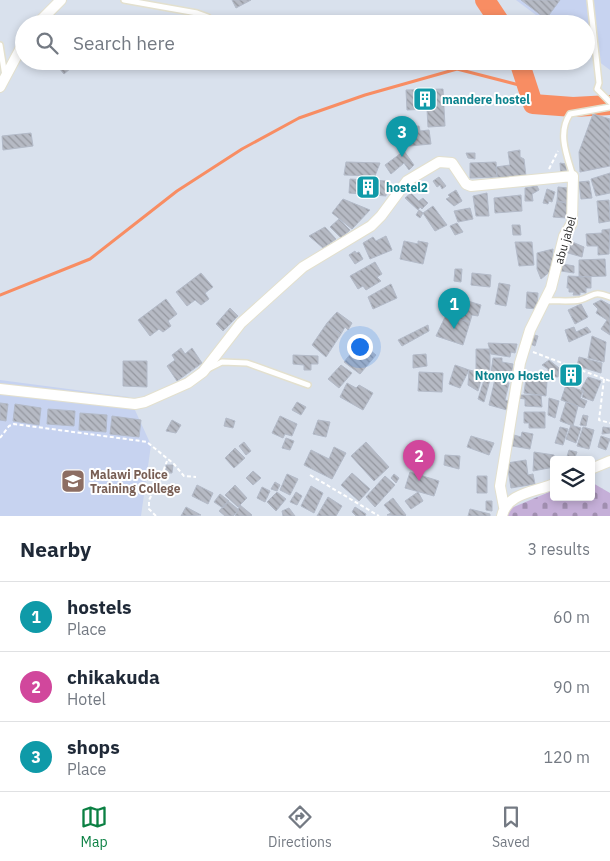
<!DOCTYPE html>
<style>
:root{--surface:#fff;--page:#f2f2f3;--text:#1f2937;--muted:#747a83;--line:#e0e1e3;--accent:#0b8043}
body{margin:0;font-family:"IBM Plex Sans",sans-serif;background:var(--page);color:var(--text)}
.controls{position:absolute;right:15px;bottom:15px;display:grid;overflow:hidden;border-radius:5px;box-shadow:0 2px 8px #0003}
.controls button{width:45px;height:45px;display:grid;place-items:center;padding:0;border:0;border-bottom:1px solid var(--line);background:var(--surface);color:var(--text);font:25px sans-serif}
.you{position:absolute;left:359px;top:346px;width:18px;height:18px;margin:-12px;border:4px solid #fff;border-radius:50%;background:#1a73e8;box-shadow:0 0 0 8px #1a73e833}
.badge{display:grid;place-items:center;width:32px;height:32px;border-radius:50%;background:var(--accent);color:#fff;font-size:16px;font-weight:700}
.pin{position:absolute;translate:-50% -41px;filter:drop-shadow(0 1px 2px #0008)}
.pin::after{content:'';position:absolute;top:26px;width:18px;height:15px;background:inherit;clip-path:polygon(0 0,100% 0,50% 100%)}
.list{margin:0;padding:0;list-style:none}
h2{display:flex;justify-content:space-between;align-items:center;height:65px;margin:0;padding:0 20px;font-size:21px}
h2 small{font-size:16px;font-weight:400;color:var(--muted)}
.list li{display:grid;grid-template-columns:32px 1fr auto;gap:15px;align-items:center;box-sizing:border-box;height:70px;padding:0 20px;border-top:1px solid var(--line)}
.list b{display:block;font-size:19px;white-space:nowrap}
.list p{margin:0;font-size:16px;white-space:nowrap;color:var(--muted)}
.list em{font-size:16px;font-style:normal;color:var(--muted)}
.icon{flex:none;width:28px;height:28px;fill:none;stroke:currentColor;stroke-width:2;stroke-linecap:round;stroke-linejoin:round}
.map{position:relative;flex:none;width:610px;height:516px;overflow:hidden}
.search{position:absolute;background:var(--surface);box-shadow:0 2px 8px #0003;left:15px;right:15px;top:15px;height:55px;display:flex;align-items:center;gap:12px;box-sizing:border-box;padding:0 18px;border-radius:28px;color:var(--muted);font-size:19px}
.sheet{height:275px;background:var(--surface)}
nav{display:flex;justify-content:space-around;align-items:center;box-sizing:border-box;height:70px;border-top:1px solid var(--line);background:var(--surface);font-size:14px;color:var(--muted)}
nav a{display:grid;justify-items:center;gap:2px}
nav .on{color:var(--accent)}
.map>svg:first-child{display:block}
.education{fill:#c7d3f0}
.cemetery{fill:url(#cemetery-stones)}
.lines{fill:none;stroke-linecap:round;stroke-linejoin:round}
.stream{stroke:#f88d63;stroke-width:3}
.river{stroke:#f88d63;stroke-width:20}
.building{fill:url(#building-back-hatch);stroke:#b3bac8}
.service-casing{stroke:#e3e0ce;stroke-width:8}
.minor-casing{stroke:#e3e0ce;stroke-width:12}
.path{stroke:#fff;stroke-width:2;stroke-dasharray:4 2.5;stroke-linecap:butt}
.service{stroke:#fff;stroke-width:5}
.minor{stroke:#fff;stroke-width:10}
.labels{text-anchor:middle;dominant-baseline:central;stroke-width:4;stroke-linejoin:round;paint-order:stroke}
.culture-label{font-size:12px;font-weight:bold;fill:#0d838f;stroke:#fff;text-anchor:start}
.street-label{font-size:12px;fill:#292929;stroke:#fff}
.education-label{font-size:12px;font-weight:bold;fill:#785e54;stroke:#fff;text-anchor:start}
</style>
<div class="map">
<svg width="610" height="516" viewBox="0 0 610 516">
<defs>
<pattern id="cemetery-stones" width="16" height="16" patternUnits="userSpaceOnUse" patternTransform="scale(1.25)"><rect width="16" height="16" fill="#c5afd8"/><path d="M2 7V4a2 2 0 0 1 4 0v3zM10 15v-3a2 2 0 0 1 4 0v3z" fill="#a08eaf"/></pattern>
<pattern id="building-back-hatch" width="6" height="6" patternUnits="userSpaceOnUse" patternTransform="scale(1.25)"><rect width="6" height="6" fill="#b6bac4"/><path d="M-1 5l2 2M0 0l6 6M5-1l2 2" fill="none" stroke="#94979f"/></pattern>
</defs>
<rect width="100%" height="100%" fill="#d9e1ed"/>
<path class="education" d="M516,0h94v70l-24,-18v-28h-38z
M0,380l129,17 22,48 -10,71h-141z"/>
<path class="cemetery" d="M591,482l19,11v23h-104l3,-7 45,-19v7h37z"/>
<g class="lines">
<path class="stream" d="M0,295l90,-36 87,-68 65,-42 57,-31 66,-23 92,-26 70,18"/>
<path class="river" d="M485,0l16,24
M519,61l14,43 40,3 37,-2"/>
</g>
<path class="building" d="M232,0h19l-15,8z
M521,0h39l-14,19z
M53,61h26l-15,13z
M203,61h26l-23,8z
M443,89l2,37 -17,1 -1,-18 -20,1 -1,-20z
M593,114l17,5v47l-30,6 -1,-20z
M419,126l1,5 9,-1 2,14 -22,2 -2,-19z
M31,133l2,13 -30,4 -1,-14z
M520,150v7l4,2 2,17 -15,3 -14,-2 -1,-10 14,-2 -2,-13z
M404,151l10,14 -5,5 -5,-7 -13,11 -6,-9z
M466,153h9v6l-7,-1z
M346,162l34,1 -5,13 -31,-1z
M496,162l1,15 -27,1v-15z
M560,163l6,1 1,13h-6z
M610,173v20l-14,3 -5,-17z
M439,177l7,9 -4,3 -2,-4 -3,2 -4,-6z
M350,179l37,2 -1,15 -37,-3z
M417,180l3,4 -3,4 -4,-5z
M589,181l3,17 -11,1 -2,-17z
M537,186l2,4 -7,4 1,7h-8v-13z
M558,187l10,1 -1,15 -10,-2z
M547,189l8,3 -3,10 -3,-1 -1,3 -5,-1z
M456,190l6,11 -8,5 -8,-7 4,-2 -2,-2z
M411,193l8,8 4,-3 5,5 -6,6 -2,-2 -2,3 -13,-12z
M487,193l2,23h-13l-3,-20z
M521,195l1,16 -27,2 -1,-15z
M343,199l27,11 -18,19 -20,-16z
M609,200l1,21 -11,2 -2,-22z
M557,201l10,2 -1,15 -13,-1z
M433,206l14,19 -12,6 -12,-18z
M470,208l3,11 -15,3 -4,-11z
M419,210l4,3 -3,5 -4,-3z
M339,219l11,11 -9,8 -11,-11z
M457,223l6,9 -8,3 -5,-9z
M512,225h8l1,10h-8z
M325,227l11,12 -13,9 -14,-12z
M610,229l-1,25 -11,1v-9h-11l-1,-12 16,-1v-3z
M386,236l6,14 -22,9 -7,-16 10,-6 3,4z
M404,241l14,3v-3l10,2 -5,21 -23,-5z
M570,241l14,6 -2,10 -14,-4z
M515,242h17l2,23 -15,1z
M553,249l-1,21 -11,9 -4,-10v-16z
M355,251l1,2 3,-1 4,7 -8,5 -6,-9z
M605,259l1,17 -27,1v-17z
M375,262l7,12 -5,3 4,4 -15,9 -3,-4 -5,3 -8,-13z
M563,264l11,2v7l-13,-2z
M455,269h7l-1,13 -7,-1z
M201,273l12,14 -8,6 4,6 -8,6 -6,-5 -8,6 -11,-14z
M472,273l19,2 -1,12 -19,-2z
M568,276l23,1v11h-5v5l-6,-1v3h-7l1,-3h-5v-4h-2z
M499,283l11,2 -4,21 -11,-2z
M391,284l6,14 -24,11 -5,-12z
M527,292l11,1 -1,16 -11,-1z
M166,299l11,15 -9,7 3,5 -8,6 -4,-3 -9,7 -12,-16z
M461,299l20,6 -3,11 -6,-1 -2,7 -14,-3z
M601,300l9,5v30l-9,-6 6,-9 -11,-7 2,-4 -5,-5z
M581,304l7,13 -13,7 -7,-14z
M230,308l8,8 -15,15 -7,-7z
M337,312l15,11 -4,7 -3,-3 -4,7 -14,-11z
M446,315l24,7 -7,23 -27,-9z
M327,323l14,11 -15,23 -14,-12z
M428,325l1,6 -27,15 -4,-6z
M574,327l2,5 11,-5 4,5 -22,10 -4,-12z
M531,334l7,2 -3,10 -7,-3z
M592,336l14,6 -2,20 -16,-4z
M360,342l16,13 -16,19 -16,-12z
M488,343l29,1 -2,9 -4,-1 -1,5 -19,-3z
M181,348l4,6 7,-6 10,15 -25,18 -10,-15 8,-6 -3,-5z
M476,349h14v21h-14z
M426,354l1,12 -14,2v-13z
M293,355l25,1v8h-7v6h-7v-5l-11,-1z
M579,357l23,6 -1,10 -24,-7z
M493,358h9v4l11,2 -2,12 -20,-3z
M549,360l10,8 -1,9h-9l-1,-8 -6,-4z
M123,361h24v26l-24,-1z
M341,365l11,8 -13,15 -11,-9z
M455,365l14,5 -9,18 -11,-4z
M564,365l17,7 -4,12 -16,-6z
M469,370l14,3 -5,18 -10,-6z
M419,372l24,1 -1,19 -24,-1z
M486,374l5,2 -7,26 -6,-3z
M588,377l13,4 -8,20 -11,-4 2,-6 -3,-2z
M495,379l14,4 -4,17 4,1 -2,9 -18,-5z
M526,379l21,2 -1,15 -22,-3z
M347,383l9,5 3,-3 14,8 -10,17 -23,-13z
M566,385l17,6 -3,7 7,3 -3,7 -23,-8z
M518,395h23l1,12 -17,-1v-7l-7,-1z
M549,398l10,3 -4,17 -7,-3z
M297,402l9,5 -5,8 -9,-5z
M566,402l12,4 -5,20 -13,-5z
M0,403l8,1 -2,17 -6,-1z
M15,404l26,4 -2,17 -26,-4z
M48,409l27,2 -1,15 -27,-2z
M524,412h21v16h-16v-5h-5z
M80,413l27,2 -1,17 -27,-2z
M583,415l5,1 -2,10 -6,-1z
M112,416l29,4 -2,17 -29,-3z
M280,416l17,8 -5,12 -7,-2 -2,4 -11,-5z
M226,418l9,3 -2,7 -9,-2z
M172,420l9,5 -5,8 -10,-2z
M318,420l12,2 -4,15 -13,-3z
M571,425l10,3 -5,15 -10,-4z
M560,427l8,2 -5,16 -8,-2z
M583,427l11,3 -5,19 -12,-3z
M603,427l7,1v5l-8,1z
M522,432l11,2 -3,15 -18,-3 2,-11 7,2z
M471,436l23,7 -5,12 -22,-8z
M601,436l9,3 -4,11 -8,-3z
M286,438l8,3 -4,9 -8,-2z
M244,442l7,9 -5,4 -7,-9z
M366,442l23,25 -15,14 -23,-25z
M334,447l12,6 -14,26 -28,-14 7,-15 18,9z
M235,448l10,10 -11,10 -9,-10z
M569,450l8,2 -3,8h-8z
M534,452l20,3v12l-21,4z
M445,455l15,1 -1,13 -15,-4z
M526,460l2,15 5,-1 2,10 -24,4 -4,-25z
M166,465h7l-1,8h-6z
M253,471l8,7 -8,7 -7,-7z
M410,472l29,9 -5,15 -29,-8z
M352,473l18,16 -11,12 -18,-16z
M287,474l11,5 -8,16 -10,-5z
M394,474l5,4 -3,5 -5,-5z
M385,476l10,9 -20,22 -9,-10z
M477,476h10v17h-10z
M275,482l5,3 -3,6 -6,-2z
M197,485l16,8 -5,11 -16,-8z
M235,485l12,13 -9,9 -13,-12z
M311,486l12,7 -9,20 -13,-7z
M262,487l8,4 -5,11 -8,-4z
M277,492l9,7 -10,12 -9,-9z
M296,492l6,4 -5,9 -7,-3z
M418,492l5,9 -12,8 -6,-8z
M220,494l9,7 -6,7 -9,-6z
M328,497l14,9 -6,10h-19z
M393,498l13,17 -1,1 -18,-1 4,-2 -7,-8z
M228,501l11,9 -6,6h-8l-6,-5z
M486,501h6v10l-6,-1z
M240,505l12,10 -1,1h-16z
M186,507l15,8 -20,1z
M355,507l11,7 -1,2h-9l-4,-4z
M289,508l6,8h-12l-1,-5z
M470,509l20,5v2h-22z"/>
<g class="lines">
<g class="service-casing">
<path id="service" d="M124,0l73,13 11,4 7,7
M590,0l9,83 -2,6 13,13
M0,45l5,31
M573,176c-6,-20 -16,-43 -3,-62l40,-7
M544,301c11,-1 25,1 36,-1 15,-4 12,-10 30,-3
M208,369l14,-7 25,1 61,22"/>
</g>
<g class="minor-casing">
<path id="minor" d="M37,24l24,-24
M0,87l24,-45
M0,389l135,15 10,-2 43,-19 15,-11 38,-49 62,-56 68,-41 10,-10 26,-35 32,-19 13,1 14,21 5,2 102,-10 -1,47 -8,13 -13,52 -21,42 -10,33 -20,123 4,21
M591,469l19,-8
M502,516c5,-23 32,-24 52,-32"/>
</g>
<path class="path" d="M549,169l9,-18
M533,352l77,29
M604,379l-5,41 11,3
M0,438l9,-12 5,-2 127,17 6,1 27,22 10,12 12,1
M310,475l69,41
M156,516l-7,-7v-9l12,-23 6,-16"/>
<use href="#service" class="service"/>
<use href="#minor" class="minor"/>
</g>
<defs>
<g id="building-square" transform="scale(1.25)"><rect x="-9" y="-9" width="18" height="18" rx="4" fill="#0f9aa8" stroke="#fff"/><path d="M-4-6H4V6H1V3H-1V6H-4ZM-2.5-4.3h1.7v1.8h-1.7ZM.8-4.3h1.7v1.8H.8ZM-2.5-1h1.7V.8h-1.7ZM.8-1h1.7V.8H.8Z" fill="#fff"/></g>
<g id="university-square" transform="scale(1.25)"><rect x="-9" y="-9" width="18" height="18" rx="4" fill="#8d6e63" stroke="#fff"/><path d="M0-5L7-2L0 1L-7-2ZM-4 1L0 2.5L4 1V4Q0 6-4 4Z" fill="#fff"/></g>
</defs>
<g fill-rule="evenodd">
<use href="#building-square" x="425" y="99"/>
<use href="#building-square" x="368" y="187"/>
<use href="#building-square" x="571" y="375"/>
<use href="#university-square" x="73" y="481"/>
</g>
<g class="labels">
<g class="culture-label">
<text x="442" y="99">mandere hostel</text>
<text x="386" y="187">hostel2</text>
<text x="554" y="375" text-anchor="end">Ntonyo Hostel</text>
</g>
<g class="street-label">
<text transform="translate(565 240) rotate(-74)">abu jabel</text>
</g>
<g class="education-label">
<text x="90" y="474">Malawi Police<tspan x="90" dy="14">Training College</tspan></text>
</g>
</g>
</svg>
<div class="controls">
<button><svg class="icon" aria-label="layers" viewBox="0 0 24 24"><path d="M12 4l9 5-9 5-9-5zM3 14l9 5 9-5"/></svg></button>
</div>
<div class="you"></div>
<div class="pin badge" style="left:454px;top:329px;background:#0f9aa8">1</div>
<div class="pin badge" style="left:419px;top:481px;background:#d1479c">2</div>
<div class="pin badge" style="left:402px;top:157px;background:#0f9aa8">3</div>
<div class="search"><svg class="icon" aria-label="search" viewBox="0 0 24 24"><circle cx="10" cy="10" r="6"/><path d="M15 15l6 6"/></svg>Search here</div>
</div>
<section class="sheet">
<h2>Nearby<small>3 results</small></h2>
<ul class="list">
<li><span class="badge" style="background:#0f9aa8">1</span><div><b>hostels</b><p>Place</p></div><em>60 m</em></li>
<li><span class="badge" style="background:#d1479c">2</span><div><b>chikakuda</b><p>Hotel</p></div><em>90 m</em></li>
<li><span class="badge" style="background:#0f9aa8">3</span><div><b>shops</b><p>Place</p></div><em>120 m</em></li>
</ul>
</section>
<nav>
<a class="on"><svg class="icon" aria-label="map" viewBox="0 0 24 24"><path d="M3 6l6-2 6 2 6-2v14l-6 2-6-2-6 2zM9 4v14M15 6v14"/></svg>Map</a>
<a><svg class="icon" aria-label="directions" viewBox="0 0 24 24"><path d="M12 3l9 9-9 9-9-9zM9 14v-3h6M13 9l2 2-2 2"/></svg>Directions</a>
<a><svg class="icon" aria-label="saved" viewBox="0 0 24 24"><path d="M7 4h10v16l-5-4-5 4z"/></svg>Saved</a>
</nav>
